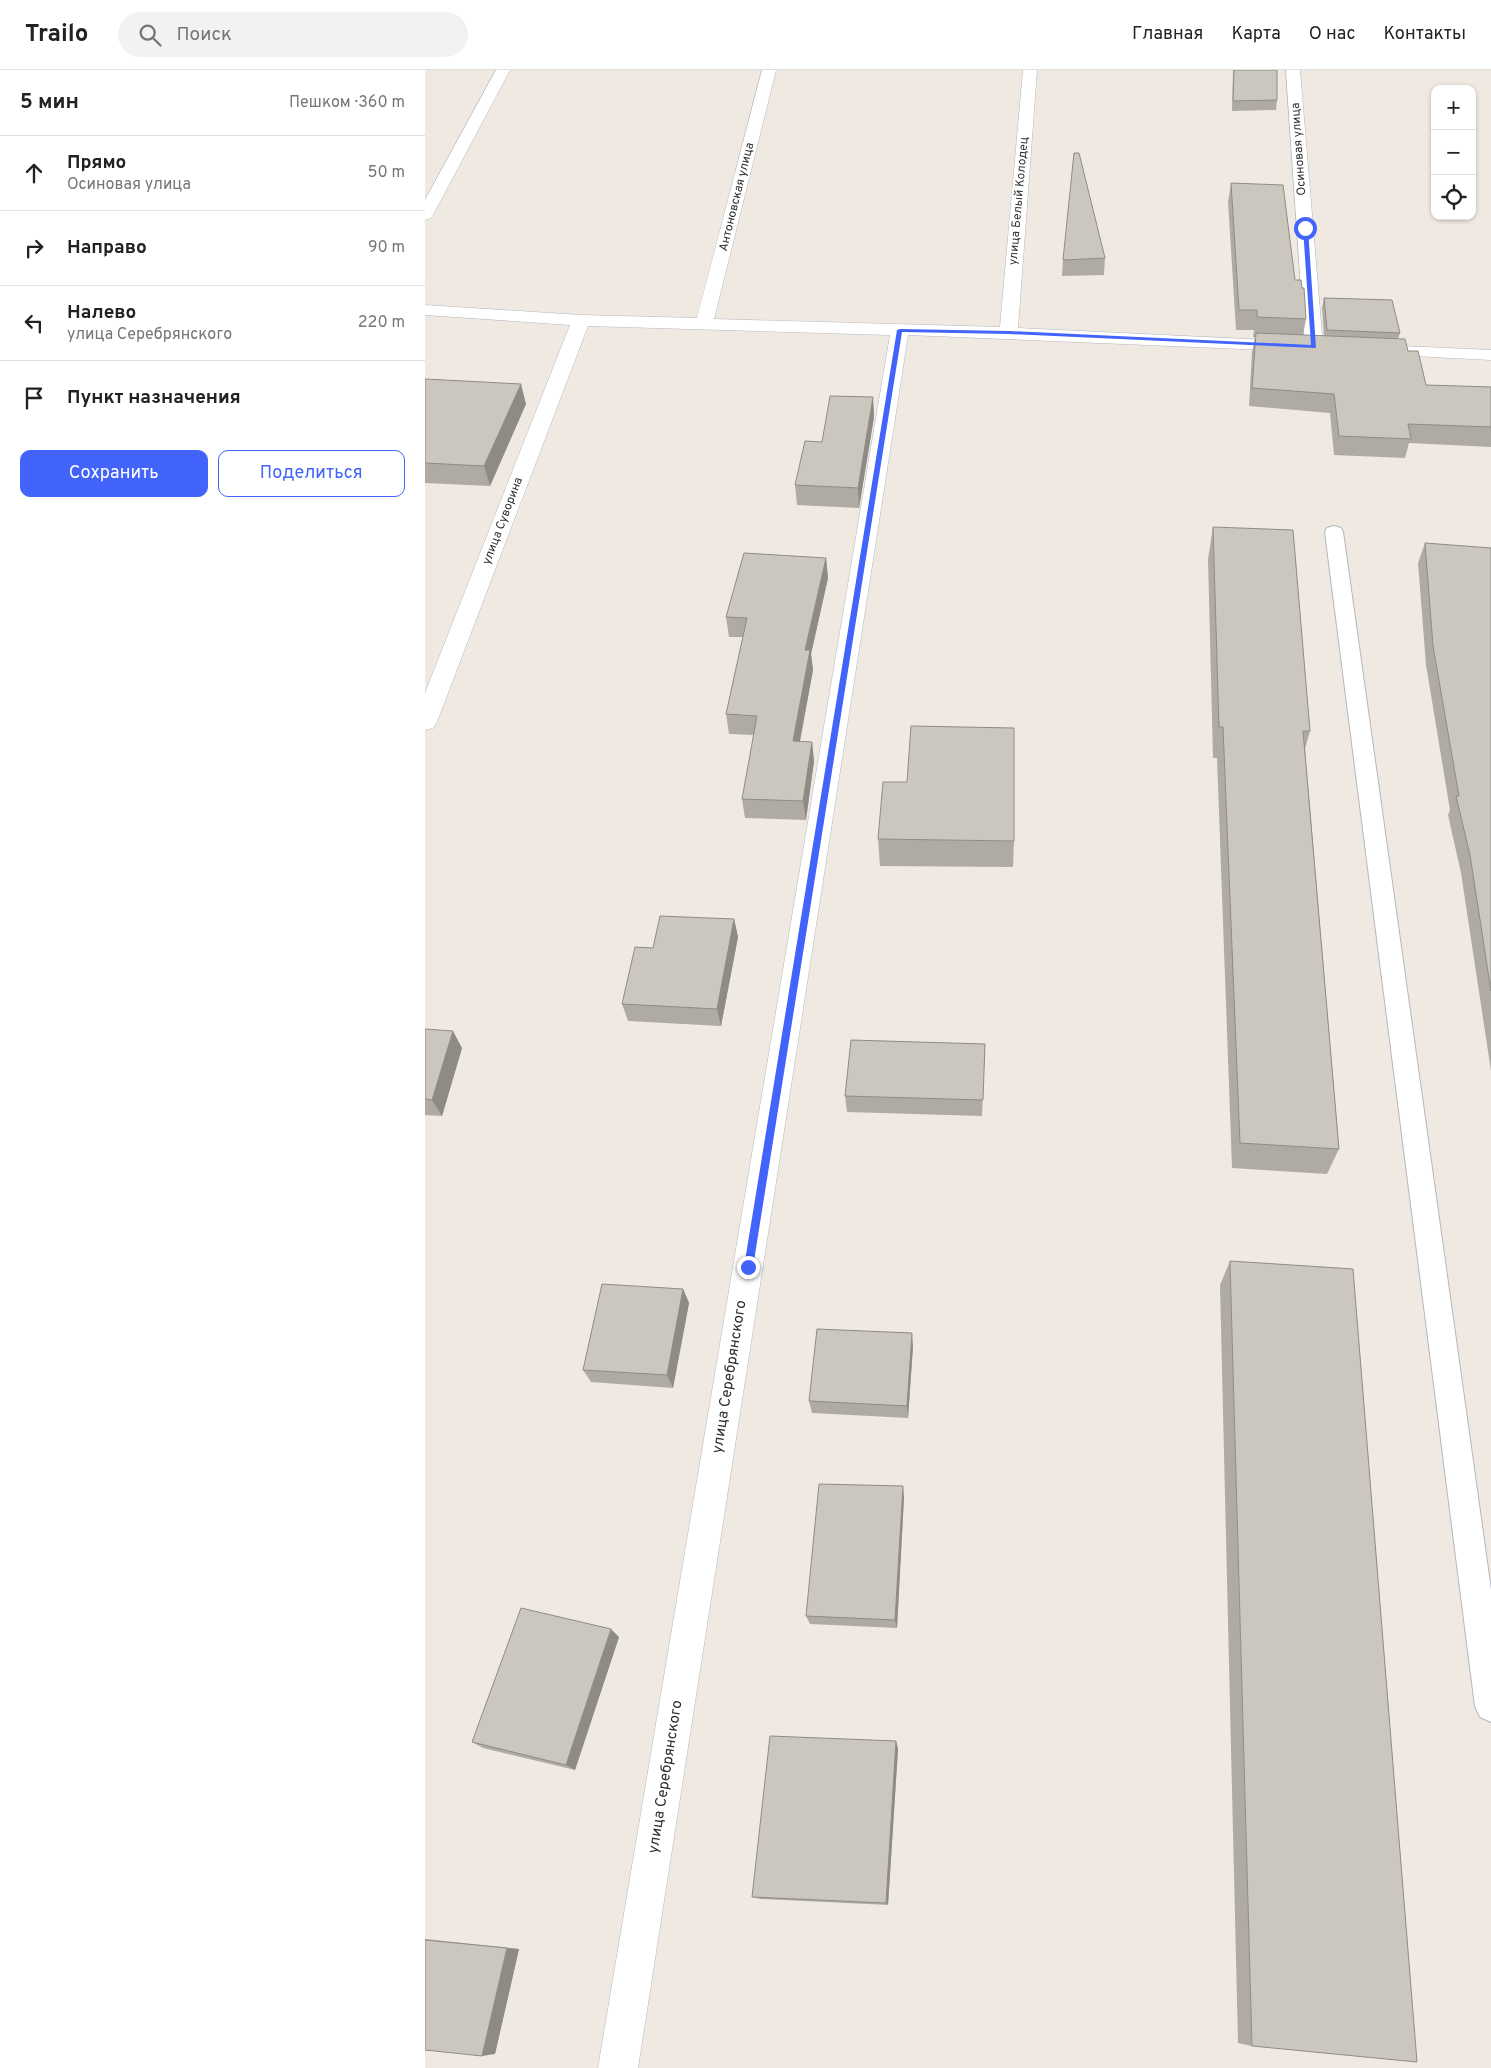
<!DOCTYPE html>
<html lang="ru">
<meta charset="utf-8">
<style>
:root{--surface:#fff;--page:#f2f2f2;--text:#222;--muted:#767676;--line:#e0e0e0;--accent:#4264fb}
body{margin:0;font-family:Overpass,sans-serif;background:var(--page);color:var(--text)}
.controls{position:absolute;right:15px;top:15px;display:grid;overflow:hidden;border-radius:10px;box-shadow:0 1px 4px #0004}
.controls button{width:45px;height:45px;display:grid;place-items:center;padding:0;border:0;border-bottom:1px solid var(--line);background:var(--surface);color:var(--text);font:25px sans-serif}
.stop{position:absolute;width:15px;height:15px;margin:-11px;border:4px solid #4264fb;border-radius:50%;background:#fff}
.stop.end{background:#4264fb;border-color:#fff;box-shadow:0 1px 5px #0008}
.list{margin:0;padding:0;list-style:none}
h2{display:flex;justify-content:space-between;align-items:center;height:65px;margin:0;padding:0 20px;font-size:21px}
h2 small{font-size:16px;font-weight:400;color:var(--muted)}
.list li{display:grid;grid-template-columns:32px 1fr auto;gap:15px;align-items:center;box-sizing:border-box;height:75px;padding:0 20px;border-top:1px solid var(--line)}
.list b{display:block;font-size:19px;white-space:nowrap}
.list p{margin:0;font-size:16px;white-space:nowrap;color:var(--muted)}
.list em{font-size:16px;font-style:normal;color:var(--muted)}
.actions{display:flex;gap:10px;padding:15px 20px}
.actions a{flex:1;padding:11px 0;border:1px solid var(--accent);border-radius:10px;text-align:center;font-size:18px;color:var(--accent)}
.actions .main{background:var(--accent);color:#fff}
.icon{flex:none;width:28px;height:28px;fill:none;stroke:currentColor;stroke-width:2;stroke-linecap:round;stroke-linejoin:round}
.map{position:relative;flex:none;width:1066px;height:1998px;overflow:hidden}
header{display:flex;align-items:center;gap:30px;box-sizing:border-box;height:70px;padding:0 25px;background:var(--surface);border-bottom:1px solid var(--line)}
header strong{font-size:24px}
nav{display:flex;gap:28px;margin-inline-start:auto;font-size:18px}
.search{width:350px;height:45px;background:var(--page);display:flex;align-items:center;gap:12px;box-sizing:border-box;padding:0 18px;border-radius:28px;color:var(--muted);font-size:19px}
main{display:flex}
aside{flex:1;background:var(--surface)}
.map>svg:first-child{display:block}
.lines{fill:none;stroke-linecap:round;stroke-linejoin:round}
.service-casing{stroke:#b4b7c1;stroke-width:2}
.minor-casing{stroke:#b4b7c1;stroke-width:1}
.service{fill:#fff;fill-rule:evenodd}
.minor{fill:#fff;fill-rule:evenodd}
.wall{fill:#afaba4}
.shaded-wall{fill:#8e8b86}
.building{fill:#cbc7bf;stroke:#8e8b86}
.route{fill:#4264fb}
.labels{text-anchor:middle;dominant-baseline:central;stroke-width:4;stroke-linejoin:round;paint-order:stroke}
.far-street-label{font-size:12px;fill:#2e2e2e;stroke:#fff}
.street-label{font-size:15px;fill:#2e2e2e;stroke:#fff}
</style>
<header>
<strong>Trailo</strong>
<div class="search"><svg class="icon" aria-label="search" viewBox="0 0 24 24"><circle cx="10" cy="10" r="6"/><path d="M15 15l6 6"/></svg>Поиск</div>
<nav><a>Главная</a><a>Карта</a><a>О нас</a><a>Контакты</a></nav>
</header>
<main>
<aside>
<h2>5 мин<small>Пешком · 360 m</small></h2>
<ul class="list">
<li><svg class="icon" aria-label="ahead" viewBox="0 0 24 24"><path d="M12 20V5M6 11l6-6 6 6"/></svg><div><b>Прямо</b><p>Осиновая улица</p></div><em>50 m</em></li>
<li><svg class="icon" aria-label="right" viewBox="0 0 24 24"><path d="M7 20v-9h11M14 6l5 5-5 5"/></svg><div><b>Направо</b></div><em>90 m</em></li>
<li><svg class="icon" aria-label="left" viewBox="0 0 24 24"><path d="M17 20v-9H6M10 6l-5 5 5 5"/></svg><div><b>Налево</b><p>улица Серебрянского</p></div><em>220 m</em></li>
<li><svg class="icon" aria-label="arrive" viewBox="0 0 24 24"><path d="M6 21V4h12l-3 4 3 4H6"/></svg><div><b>Пункт назначения</b></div></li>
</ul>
<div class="actions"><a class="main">Сохранить</a><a>Поделиться</a></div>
</aside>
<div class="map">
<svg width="1066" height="1998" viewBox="0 0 1066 1998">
<rect width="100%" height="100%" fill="#efe9e1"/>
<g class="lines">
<g class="service-casing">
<path id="service" d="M909,456l7,2 2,4 148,1058v132l-11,-5 -5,-11 -150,-1174 2,-4z"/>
</g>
<g class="minor-casing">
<path id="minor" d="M71,0h14l-77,145 -2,3 -6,2v-20z
M337,0h14l-62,249 286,8 23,-257h14l-19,258 272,13 6,1 3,4 -3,4 -6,1 -382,-16 -270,1733h-40l292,-1733 -302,-9 -151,396 -4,6 -8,2v-37l145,-368 -145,-10v-10l156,10 116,3z
M861,0h14l23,277 -3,4 -6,1 -6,-1 -3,-4z
M955,275l111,5v10l-117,-6 -3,-4 3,-4z"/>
</g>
<use href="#service" class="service"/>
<use href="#minor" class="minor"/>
</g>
<path class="wall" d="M808,0h44v30l-1,10 -44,1z
M806,113l64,97 11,39 -3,16 21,1 -2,-28 2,-10 76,35 -2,6 10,12 18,34 65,2v60l-82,-4 -4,15 -71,-3 -4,-42 -81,-7 3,-54 3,-15h-2l1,-7h-18l-8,-128z
M680,188l-1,17 -42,1 1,-16z
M0,309l101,25 -36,82 -65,-3z
M448,327l1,20 -15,91 -62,-3 -2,-20z
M788,457l97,204 -5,18 34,400 -12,25 -95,-6 -15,-410h-4l-5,-199z
M1000,473l66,5v523l-30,-198 -13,-58 2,-5 -24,-145 -8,-102z
M401,488l2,20 -17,76 2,16 -13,72h12l2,19 -8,59 -61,-2 -3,-19 12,-64 -25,-1 -3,-20 17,-77h-14l-3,-20z
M453,769l136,2 -1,26 -133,-1z
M309,849l4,18 -17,89 -93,-5 -6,-17 31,-56z
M0,959l37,19 -20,68 -17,-1z
M560,974l-3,72 -135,-4 -2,-16z
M805,1191l22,785 -14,-3 -18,-758z
M258,1219l6,14 -16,85 -82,-6 -8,-12z
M488,1276l-5,72 -96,-5 -3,-12z
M479,1427l-7,131 -87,-4 -4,-8z
M194,1567l-44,133 -92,-22 -11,-6z
M471,1671l2,8 -10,156 -128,-6 -8,-2z
M0,1869l94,10 -24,105 -70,-4z"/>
<path class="shaded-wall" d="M96,314l5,20 -36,82 -6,-20z
M448,327l1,20 -15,91 -1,-20z
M401,488l2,20 -17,76 2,16 -17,91 -3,-20 12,-91z
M387,672l2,19 -8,59 -3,-19z
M309,849l4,18 -17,89 -4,-17z
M28,961l9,17 -20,68 -10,-16z
M258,1219l6,14 -16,85 -6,-13z
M487,1263l1,13 -5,72 -1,-12z
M478,1416l1,11 -7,131 -2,-8z
M186,1559l8,8 -44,133 -9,-5z
M471,1671l2,8 -10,156 -2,-2z
M82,1878l12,1 -24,105 -13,2z"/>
<path class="building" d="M809,0h43v30l-44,1z
M649,83h5l26,105 -42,2z
M806,113l52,2 12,95h6l1,8h2l2,31 -49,-2v-7h-18z
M899,228l68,2 8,33 -73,-3z
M831,263l149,6 3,12h10l8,34 65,2v40l-83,-3 3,15 -72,-3 -5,-42 -82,-6z
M0,309l96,5 -37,82 -59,-3z
M405,326l43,1 -15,91 -63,-3 10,-44 17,1z
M788,457l80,3 17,201h-7l36,418 -99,-6 -17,-416h-4z
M1000,473l66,5v443l-21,-136 -14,-59h3l-26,-150z
M319,483l82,5 -21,92h5l-17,91 19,1 -9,59 -61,-2 15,-83 -31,-2 21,-96 -21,-1z
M486,656l103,2v113l-136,-2 5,-57h24z
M235,846l74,3 -17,90 -95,-5 13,-57 18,1z
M0,959l28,2 -21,69 -7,-1z
M426,970l134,4 -2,56 -138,-4z
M805,1191l123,8 64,793 -165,-16z
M177,1214l81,5 -16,86 -84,-5z
M392,1259l95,4 -5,73 -98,-5z
M394,1414l84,2 -8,134 -89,-4z
M96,1538l90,21 -45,136 -94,-23z
M345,1666l126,5 -10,162 -134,-6z
M0,1870l82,8 -25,108 -57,-6z"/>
<path class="route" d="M880,157l3,1 8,120 -307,-14 -107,-2 -149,935 -5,4 -3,-1 -1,-3 153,-937 3,-1 109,2 302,14 -8,-117z"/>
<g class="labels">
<g class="far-street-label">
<text transform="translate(874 79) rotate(-94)">Осиновая улица</text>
<text transform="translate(312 127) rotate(-76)">Антоновская улица</text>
<text transform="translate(594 131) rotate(-85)">улица Белый Колодец</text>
<text transform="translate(78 451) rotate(-69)">улица Суворина</text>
</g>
<g class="street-label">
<text transform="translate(305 1307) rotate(-81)">улица Серебрянского</text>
<text transform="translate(241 1707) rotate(-81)">улица Серебрянского</text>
</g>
</g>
</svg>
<div class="controls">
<button>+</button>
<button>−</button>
<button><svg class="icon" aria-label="locate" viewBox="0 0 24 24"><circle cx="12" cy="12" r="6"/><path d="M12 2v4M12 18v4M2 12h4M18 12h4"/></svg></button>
</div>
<div class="stop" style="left:880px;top:158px"></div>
<div class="stop end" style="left:323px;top:1197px"></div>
</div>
</main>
